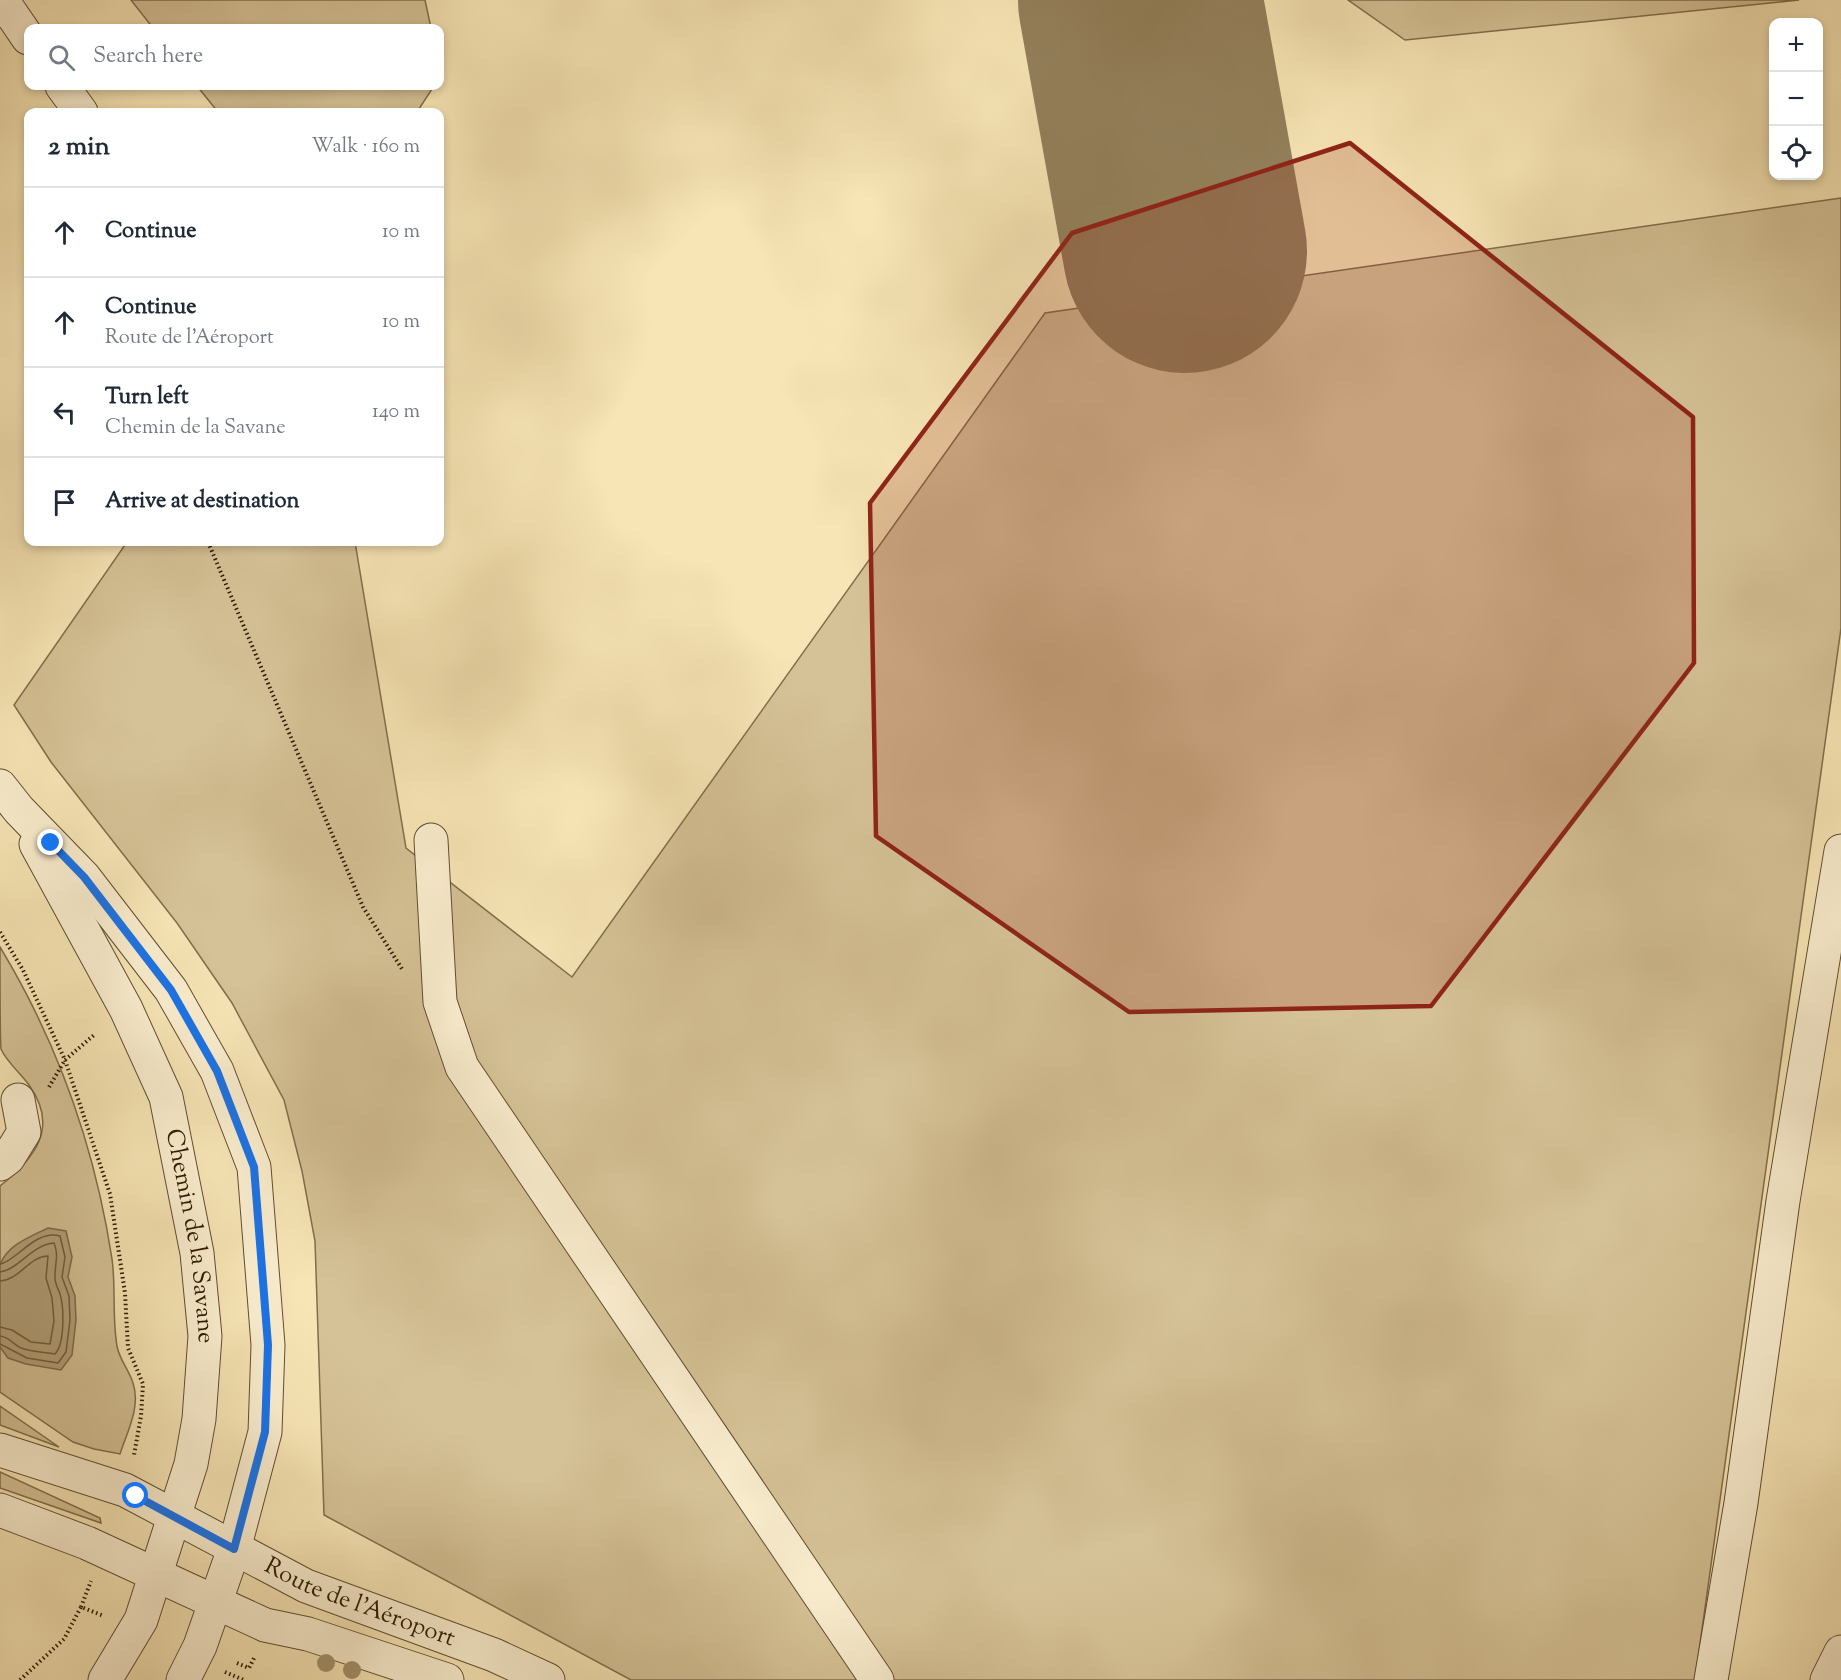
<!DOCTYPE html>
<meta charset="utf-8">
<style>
:root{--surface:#fff;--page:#f6f6f7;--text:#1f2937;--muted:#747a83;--line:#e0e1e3}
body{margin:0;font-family:"Sorts Mill Goudy",serif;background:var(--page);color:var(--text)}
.controls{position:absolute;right:18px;top:18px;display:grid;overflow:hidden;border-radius:12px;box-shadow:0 3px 9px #0003}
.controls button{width:54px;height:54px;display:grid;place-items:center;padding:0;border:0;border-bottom:2px solid var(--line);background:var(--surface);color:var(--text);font:30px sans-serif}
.stop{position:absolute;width:18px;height:18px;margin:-14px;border:4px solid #1a73e8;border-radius:50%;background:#fff}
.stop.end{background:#1a73e8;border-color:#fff;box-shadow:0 2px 6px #0008}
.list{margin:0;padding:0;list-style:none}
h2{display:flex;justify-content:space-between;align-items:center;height:78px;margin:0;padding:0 24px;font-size:26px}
h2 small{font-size:20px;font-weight:400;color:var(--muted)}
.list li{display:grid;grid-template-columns:39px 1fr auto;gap:18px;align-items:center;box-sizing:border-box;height:90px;padding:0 24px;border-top:2px solid var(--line)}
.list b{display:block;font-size:22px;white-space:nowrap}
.list p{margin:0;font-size:20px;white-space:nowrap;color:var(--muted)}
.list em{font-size:20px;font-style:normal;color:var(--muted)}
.icon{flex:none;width:33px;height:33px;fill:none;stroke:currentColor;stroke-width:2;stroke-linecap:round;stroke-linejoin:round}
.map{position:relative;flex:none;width:1841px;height:1680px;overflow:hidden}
.search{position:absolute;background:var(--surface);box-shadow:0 3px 9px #0003;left:24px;top:24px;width:420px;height:66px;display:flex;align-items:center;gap:15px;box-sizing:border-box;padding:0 21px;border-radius:12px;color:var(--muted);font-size:22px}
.panel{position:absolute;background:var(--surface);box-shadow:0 3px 9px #0003;left:24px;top:108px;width:420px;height:438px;border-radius:12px}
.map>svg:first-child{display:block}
.green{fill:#d5c296;stroke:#826e4c;stroke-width:1.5}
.water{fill:#b3a078;stroke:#7e6a48;stroke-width:1.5}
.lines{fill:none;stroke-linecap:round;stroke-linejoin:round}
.shore{stroke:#715d3c;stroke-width:1.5}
.runway{stroke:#93805b;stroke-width:244}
.minor-casing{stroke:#614d2e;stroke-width:35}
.path{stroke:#2f1a01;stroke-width:4;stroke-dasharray:1.5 3;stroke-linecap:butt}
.minor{stroke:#faeecf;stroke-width:33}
.tree{fill:#a4916b}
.route{stroke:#1a73e8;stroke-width:8}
.marked{fill:#8f2418;fill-opacity:0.2;stroke:#8f2418;stroke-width:4.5;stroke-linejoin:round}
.labels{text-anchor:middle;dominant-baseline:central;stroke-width:4.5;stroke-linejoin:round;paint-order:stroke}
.street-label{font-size:24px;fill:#2f1a01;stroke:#faeecf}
</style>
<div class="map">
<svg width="1841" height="1680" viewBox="0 0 1841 1680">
<rect width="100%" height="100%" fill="#f7e5b5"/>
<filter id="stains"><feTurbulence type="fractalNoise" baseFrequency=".00333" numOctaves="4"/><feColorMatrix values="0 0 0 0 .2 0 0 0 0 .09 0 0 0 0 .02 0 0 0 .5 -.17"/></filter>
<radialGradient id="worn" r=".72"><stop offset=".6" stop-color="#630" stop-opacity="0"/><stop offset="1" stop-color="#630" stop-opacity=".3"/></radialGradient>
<path class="green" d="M131,0h294l6,28h-278z
M1348,0h451l-394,40z
M197,86h237l-17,26h-199z
M1841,198v430l-146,1052h-1064l-307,-165 -9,-274 -13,-70 -18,-71 -52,-97 -55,-80 -126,-161 -37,-57 113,-163h228l51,306 166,129 473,-664z
M0,947c58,96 95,201 112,312 4,29 0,58 5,87 2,13 12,24 16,37 8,24 -6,49 -13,71l-26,-5 -21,-7 -73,-50v-206c34,-27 60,-58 29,-101 -8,-11 -23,-24 -28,-36 -1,-10 -1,-86 -1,-102z
M0,1406l59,41 -59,-22z
M0,1472l100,46 1,5 -101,-35z"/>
<path class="water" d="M48,1228l18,3 6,26 -4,20 7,19 1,24 -4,35 -11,15 -35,-6 -18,-6 -8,-11v-82c7,-20 30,-28 48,-37z"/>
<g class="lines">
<path class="shore" d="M0,1264c16,-2 35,-35 60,-28l5,21 -3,20 7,19 1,24 -4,32 -8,11 -31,-5 -27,-14
M0,1272c18,-2 33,-28 54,-29 5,12 1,20 1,33 -1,6 3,12 5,18 4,13 5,50 -5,60 -12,-2 -23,-2 -34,-6 -9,-4 -11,-11 -21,-12
M0,1281c20,-1 29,-25 48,-25l-2,22 6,20 2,23 -4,23 -19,-2 -19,-12 -12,-3"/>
<path class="runway" d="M1140,0l45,251"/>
<g class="minor-casing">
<g id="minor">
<path d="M2,0l26,38"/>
<path d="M62,86l19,26"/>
<path d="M0,786l19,24 65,67 87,113 46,81 37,96 14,178 -3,87 -31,117 -34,97 -17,34"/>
<path d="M431,840l9,162 22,65 415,613"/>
<path id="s1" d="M36,844l90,165 40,88 31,156 8,83 -6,83 -8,45 -50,156 -36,60"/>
<path d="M0,1164l8,-6 16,-26 -6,-32"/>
<path id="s2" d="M0,1450l125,40 181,96 188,69 54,25"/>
<path d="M0,1510l87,33 178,82 43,9 139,46"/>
<path d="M1711,1680l30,-177 42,-302 58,-350"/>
<path d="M1827,1680l14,-28"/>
</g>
</g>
<path class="path" d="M208,542l155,365 39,62
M0,932l23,38 42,90 45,134 15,99 3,55 15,36 -2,32 -7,39
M49,1087l16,-27 29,-25
M81,1607l10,-26
M237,1663l12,5 5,-10
M225,1672l19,8
M20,1680l44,-41 17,-32 23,9"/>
<use href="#minor" class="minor"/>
</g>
<g class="tree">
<circle cx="326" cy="1663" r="9"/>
<circle cx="352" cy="1670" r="9"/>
</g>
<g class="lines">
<path class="route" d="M51,843l33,34 87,113 46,81 37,96 14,178 -3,87 -31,117 -98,-53"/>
</g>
<path class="marked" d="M1350,143l343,274 1,246 -263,343 -302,6 -253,-176 -6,-333 202,-270z"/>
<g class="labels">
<g class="street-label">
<text stroke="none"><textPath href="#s1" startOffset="426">Chemin de la Savane</textPath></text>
<text stroke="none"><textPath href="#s2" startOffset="392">Route de l'Aéroport</textPath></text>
</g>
</g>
<rect width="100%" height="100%" filter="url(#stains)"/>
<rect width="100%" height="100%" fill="url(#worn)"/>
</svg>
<div class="controls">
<button>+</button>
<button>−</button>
<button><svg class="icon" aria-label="locate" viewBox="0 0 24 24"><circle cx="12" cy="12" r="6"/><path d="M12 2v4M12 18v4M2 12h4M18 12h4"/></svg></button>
</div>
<div class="stop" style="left:136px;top:1496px"></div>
<div class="stop end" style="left:51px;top:843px"></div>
<div class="search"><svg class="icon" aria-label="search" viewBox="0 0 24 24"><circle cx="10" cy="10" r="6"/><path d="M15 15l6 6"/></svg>Search here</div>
<section class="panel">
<h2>2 min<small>Walk · 160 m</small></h2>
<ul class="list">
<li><svg class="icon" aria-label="ahead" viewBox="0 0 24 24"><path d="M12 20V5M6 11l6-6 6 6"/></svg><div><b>Continue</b></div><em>10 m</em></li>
<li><svg class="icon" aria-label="ahead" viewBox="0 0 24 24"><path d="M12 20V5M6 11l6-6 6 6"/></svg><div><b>Continue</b><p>Route de l'Aéroport</p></div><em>10 m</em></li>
<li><svg class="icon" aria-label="left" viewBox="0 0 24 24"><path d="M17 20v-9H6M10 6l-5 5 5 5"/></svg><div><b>Turn left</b><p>Chemin de la Savane</p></div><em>140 m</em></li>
<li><svg class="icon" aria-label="arrive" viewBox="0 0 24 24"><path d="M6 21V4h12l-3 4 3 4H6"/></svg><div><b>Arrive at destination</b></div></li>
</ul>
</section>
</div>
